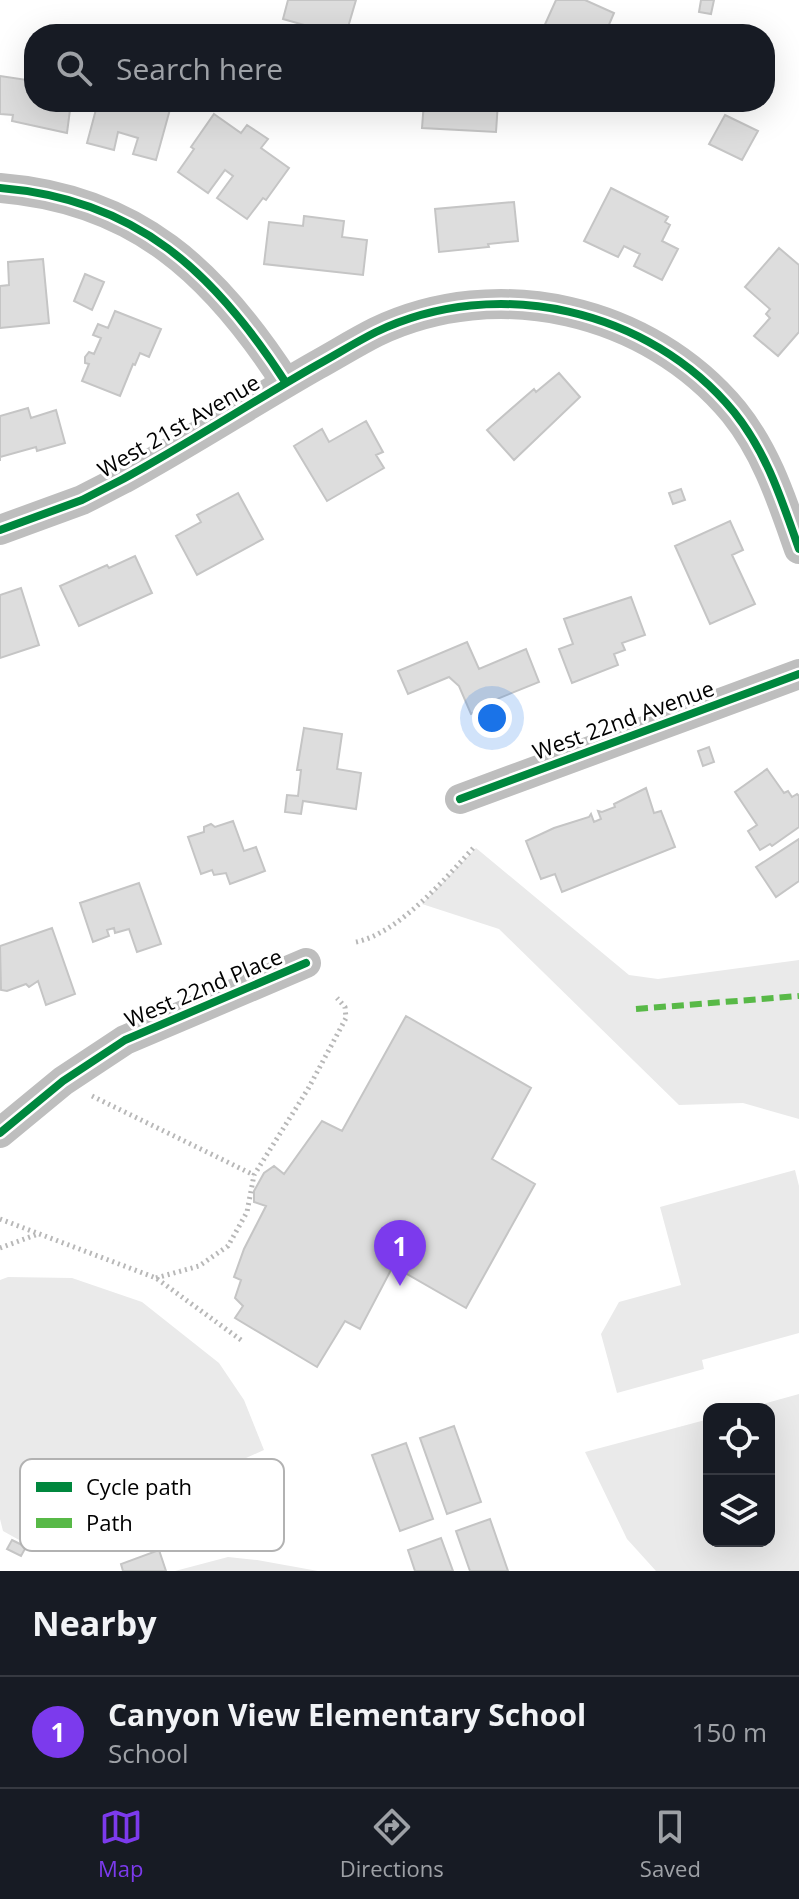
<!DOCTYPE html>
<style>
:root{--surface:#171b24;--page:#20242c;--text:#f1f3f6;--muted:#9ea1a6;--line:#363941;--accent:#7c3aed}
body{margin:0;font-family:"Open Sans",sans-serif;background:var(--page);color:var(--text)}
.controls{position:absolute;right:24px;bottom:24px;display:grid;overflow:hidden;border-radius:16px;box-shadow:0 8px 32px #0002}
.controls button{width:72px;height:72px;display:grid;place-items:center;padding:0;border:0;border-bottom:2px solid var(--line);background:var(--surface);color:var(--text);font:40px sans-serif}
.you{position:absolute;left:492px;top:718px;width:28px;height:28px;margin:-20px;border:6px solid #fff;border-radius:50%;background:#1a73e8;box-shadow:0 0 0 12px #1a73e833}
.badge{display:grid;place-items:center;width:52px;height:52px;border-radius:50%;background:var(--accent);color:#fff;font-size:26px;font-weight:700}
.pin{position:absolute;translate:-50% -66px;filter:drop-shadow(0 2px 4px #0008)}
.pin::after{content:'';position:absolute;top:42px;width:28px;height:24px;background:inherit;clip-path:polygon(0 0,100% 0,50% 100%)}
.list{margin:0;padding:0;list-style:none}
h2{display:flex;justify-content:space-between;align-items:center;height:104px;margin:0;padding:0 32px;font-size:34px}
h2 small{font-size:26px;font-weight:400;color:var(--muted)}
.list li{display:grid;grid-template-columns:52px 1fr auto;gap:24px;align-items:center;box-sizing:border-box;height:112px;padding:0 32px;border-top:2px solid var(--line)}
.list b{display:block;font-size:30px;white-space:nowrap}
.list p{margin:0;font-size:26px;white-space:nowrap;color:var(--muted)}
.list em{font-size:26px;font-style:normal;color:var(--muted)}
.icon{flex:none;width:44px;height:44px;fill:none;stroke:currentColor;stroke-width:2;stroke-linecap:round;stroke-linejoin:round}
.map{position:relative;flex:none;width:799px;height:1571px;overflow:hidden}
.search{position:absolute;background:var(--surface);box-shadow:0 8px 32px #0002;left:24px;right:24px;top:24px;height:88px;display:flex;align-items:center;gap:20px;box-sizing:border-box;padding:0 28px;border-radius:32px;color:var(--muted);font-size:30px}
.sheet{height:216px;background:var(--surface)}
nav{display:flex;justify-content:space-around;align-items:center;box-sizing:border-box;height:112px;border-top:2px solid var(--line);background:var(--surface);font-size:22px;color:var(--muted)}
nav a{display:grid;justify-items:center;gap:4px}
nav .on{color:var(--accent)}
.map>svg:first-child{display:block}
.green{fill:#eaeaea}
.building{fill:#ddd;stroke:#c5c5c5;stroke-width:2}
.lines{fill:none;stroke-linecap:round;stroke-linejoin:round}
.path{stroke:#b8b8b8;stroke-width:5;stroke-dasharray:2 4;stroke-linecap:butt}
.minor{stroke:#bebebe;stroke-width:30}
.quiet{stroke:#58b947;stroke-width:6;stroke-dasharray:12 6;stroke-linecap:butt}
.cycleway-casing{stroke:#fff;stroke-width:13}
.cycleway{stroke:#00873e;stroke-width:8}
.labels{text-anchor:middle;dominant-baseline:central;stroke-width:6;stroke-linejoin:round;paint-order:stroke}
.street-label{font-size:22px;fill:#000;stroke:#fff}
.key{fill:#fff;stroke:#b2b2b2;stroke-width:2}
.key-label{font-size:22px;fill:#000}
</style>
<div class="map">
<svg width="799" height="1571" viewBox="0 0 799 1571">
<rect width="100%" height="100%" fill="#fff"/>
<path class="green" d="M476,848l153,127 29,4 141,-19v159l-56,-16 -64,2 -180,-176 -77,-25z
M795,1170l4,16v147l-97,27 2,9 -87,24 -16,-59 18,-32 62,-17 -21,-78z
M8,1277l64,1 70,24 77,61 25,37 20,50 -225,101 -36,-20 -3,-12v-239z
M799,1394v177h-143l-29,-32 -42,-87 124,-33v122h60v-132h-24z
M228,1557l29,3 61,11h-143z"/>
<path class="building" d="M288,0h68l-10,34h-10l-53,-15z
M556,0h29l29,13 -9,21h-60l-3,-3z
M701,0h13l-3,14 -12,-2z
M0,76l34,5v21h37l-4,31 -55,-12 1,-6 -13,-1z
M98,102h74l-16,58 -23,-6 5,-16 -20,-6 -4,18 -27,-7z
M424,102h74l-2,30 -74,-4z
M214,114l27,19 6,-8 21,14 -7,9 28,20 -23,32 -3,-2 -16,21 -30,-21 16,-22 -8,-6 -17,23 -30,-21 16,-23 -3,-2z
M725,115l33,16 -16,29 -33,-16z
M611,188l57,29 -3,5 5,3 -8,16 16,8 -16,31 -28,-14 6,-12 -16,-8 -6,11 -34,-16z
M514,202l4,39 -30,3 1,3 -50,5 -4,-43z
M304,216l40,5 -2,16 25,3 -4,35 -99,-11 5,-42 34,4z
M779,248l20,17v67l-21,24 -24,-20 16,-18 -4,-4 4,-5 -25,-22z
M43,259l6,64 -49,5v-42l9,-1 -1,-23z
M85,274l19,8 -12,28 -18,-9z
M115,311l46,18 -12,28 -9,-4 -5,12 -2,-1 -13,32 -38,-15 7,-17 -4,-1v-6l4,-5 5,2 7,-16 -8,-3 5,-11 10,4z
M559,373l21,24 -66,63 -27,-30 47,-41 2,3z
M28,408l3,10 25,-8 9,33 -28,8 -1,-4 -36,10v4v-45z
M366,421l17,31 -7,3 8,13 -57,33 -33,-55 28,-17 7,13z
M681,489l4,11 -12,4 -4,-11z
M238,493l25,46 -66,36 -21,-39 25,-14 -4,-7z
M730,521l13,29 -11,5 23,49 -45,20 -35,-78z
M135,556l17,37 -73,33 -19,-40 47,-21 2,3z
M21,588l18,57 -39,13v-63z
M631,597l14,38 -23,8 3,7 -11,4 4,11 -46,18 -13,-34 14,-5 -9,-25z
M467,642l12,27 47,-20 13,33 -47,19 1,4 -22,9 -12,-28 -10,-9 -41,17 -10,-23z
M304,728l38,6 -5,35 24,4 -5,36 -53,-8 -2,13 -16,-2 2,-17 11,1 3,-26h-4z
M709,747l5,15 -11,4 -5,-15z
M767,769l17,24 4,-2 4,6 5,-3 2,2v31l-27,19 -2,-2 -10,6 -12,-19 9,-6 -22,-33z
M646,788l8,25 7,-2 14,36 -113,45 -7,-18 -14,5 -15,-38 28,-13 35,-11 2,-3 3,8 7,-3 -3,-8 4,1 13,-5 -1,-3z
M233,821l11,30 12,-4 9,24 -35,13 -4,-11 -12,2 -2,-5 -11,4 -13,-37 16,-5v-5l7,-3 4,3z
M799,839v42l-23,16 -20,-30z
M139,883l22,61 -24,8 -8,-23 -14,4 -1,-5 -7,2 2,6 -16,6 -13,-39z
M52,928l23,66 -29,11 -8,-24 -9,6 -3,-3 -19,7 -6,-1 -1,-44z
M406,1016l125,72 -39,71 43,25 -69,124 -73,-42 -33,63 -15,-8 -28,46 -82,-49 8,-12 -8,-8 6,-18 -7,-3 10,-28 22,-43 -12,-4v-11l10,-18 10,-7 10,8 38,-53 20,10z
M454,1426l27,76 -34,12 -27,-76z
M406,1443l27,76 -33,12 -28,-76z
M490,1519l18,52h-38l-14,-40z
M441,1538l12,33h-38l-7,-21z
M12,1540l14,7 -5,9 -14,-7z
M159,1550l7,21h-43l-2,-7z"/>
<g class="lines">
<path class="path" d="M356,942c43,-9 90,-64 119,-96
M92,1096l162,79
M0,1219l156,59 85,62
M0,1248l38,-14
M156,1278l43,-12 29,-20 19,-34 7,-37 54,-86 38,-71 -1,-11 -8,-9"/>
<path class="minor" d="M0,188c137,11 215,85 286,195
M0,530l82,-30 41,-21c66,-36 129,-77 194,-114 20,-11 39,-23 59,-33 121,-58 273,-23 358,80 33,41 48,89 65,137
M460,799l339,-125
M0,1133l63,-52 62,-41 181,-77"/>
<path class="quiet" d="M636,1009l163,-13"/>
<g class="cycleway-casing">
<path id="cycleway" d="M0,188c137,11 215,85 286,195
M0,530l82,-30 41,-21c66,-36 129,-77 194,-114 20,-11 39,-23 59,-33 121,-58 273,-23 358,80 33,41 48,89 65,137
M460,799l339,-125
M0,1133l63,-52 62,-41 181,-77"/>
</g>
<use href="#cycleway" class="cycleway"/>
</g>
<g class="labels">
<g class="street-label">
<text transform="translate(178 425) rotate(-30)">West 21st Avenue</text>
<text transform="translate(623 719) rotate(-20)">West 22nd Avenue</text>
<text transform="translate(203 987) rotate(-23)">West 22nd Place</text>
</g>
</g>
<rect x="20" y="1459" width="264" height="92" rx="12" class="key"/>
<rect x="36" y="1482" width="36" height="10" fill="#00873e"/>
<rect x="36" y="1518" width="36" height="10" fill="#58b947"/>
<g class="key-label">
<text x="86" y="1495">Cycle path</text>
<text x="86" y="1531">Path</text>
</g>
</svg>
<div class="controls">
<button><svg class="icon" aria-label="locate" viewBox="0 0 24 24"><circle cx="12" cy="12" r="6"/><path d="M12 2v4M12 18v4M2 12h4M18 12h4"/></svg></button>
<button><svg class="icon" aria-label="layers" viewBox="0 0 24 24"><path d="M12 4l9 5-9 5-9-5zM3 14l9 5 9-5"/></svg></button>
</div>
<div class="you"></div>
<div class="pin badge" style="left:400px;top:1286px">1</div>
<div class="search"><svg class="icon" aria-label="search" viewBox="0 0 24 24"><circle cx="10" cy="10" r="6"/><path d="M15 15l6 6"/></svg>Search here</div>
</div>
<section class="sheet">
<h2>Nearby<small></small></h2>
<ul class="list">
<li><span class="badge">1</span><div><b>Canyon View Elementary School</b><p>School</p></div><em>150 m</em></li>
</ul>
</section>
<nav>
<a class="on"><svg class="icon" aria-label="map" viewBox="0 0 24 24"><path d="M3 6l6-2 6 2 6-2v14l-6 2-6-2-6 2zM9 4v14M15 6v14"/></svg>Map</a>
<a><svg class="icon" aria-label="directions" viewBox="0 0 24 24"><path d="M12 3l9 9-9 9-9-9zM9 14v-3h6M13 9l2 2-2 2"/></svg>Directions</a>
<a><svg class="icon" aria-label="saved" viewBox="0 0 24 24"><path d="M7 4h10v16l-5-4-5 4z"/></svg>Saved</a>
</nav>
